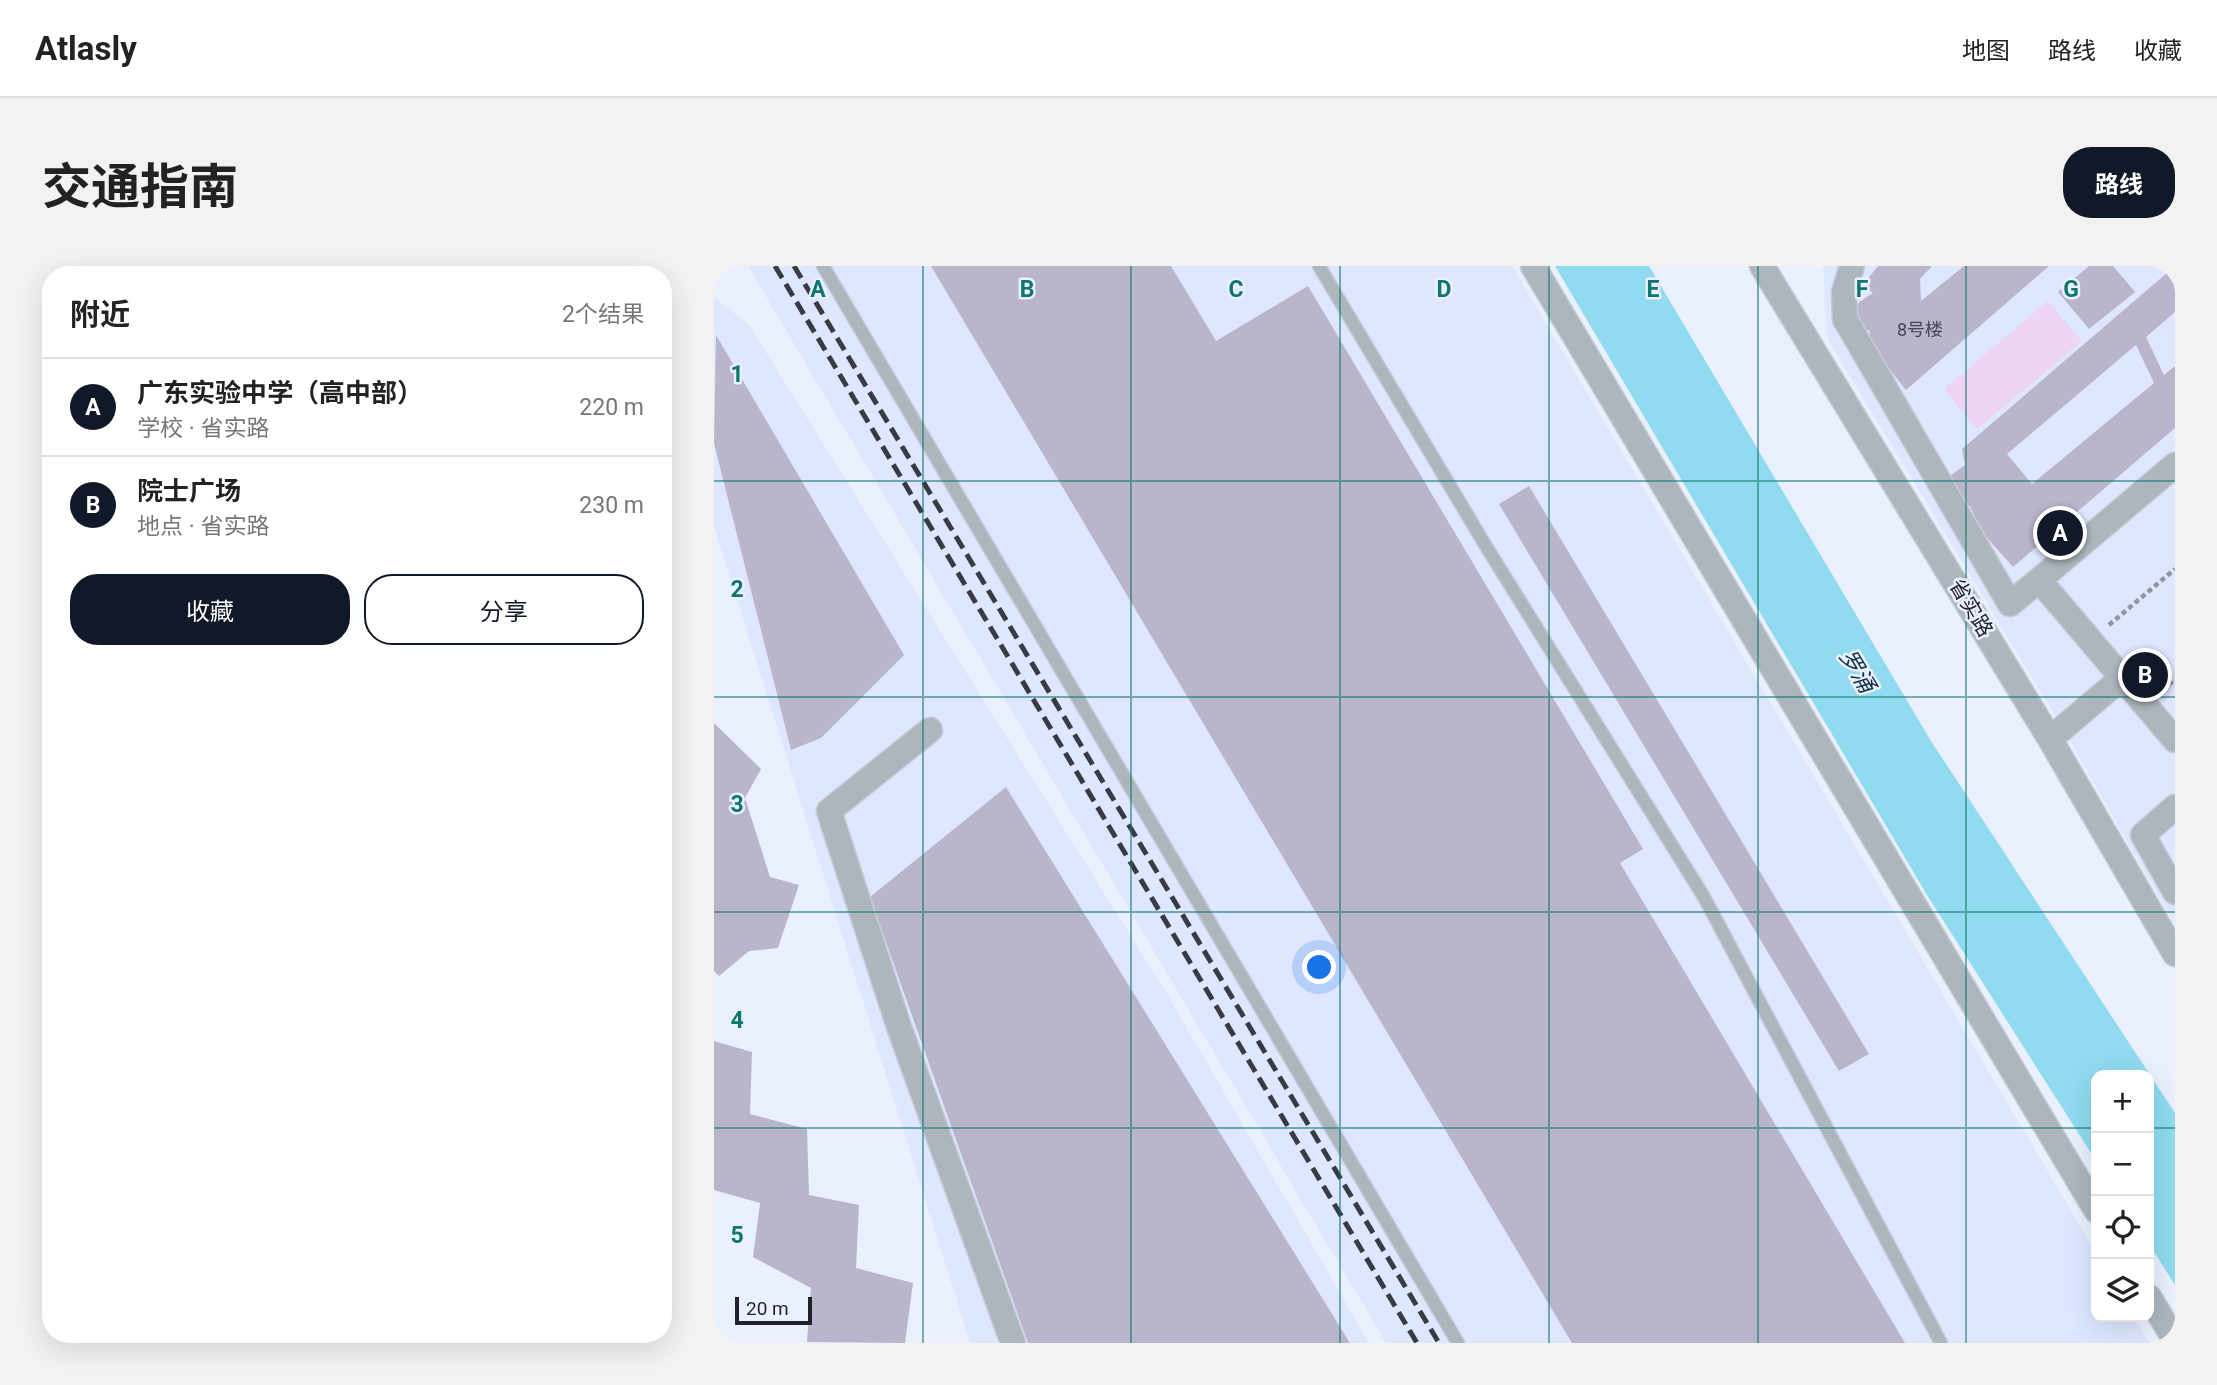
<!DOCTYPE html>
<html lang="zh">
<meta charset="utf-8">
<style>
:root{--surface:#fff;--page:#f2f2f2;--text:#222;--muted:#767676;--line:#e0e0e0;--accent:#111827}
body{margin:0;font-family:Roboto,"Noto Sans SC",sans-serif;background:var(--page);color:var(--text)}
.controls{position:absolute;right:21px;bottom:21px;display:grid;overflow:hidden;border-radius:14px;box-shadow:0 7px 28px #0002}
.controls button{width:63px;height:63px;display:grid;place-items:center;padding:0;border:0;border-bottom:2px solid var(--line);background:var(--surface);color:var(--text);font:35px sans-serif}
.scale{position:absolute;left:21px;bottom:18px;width:77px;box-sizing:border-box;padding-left:7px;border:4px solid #1f222a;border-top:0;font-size:19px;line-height:24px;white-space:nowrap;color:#1f222a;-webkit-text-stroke:5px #ebf0fe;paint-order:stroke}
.you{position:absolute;left:606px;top:702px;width:24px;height:24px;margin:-18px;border:5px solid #fff;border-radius:50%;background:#1a73e8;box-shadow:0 0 0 10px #1a73e833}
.badge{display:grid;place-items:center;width:46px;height:46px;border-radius:50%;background:var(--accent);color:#fff;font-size:23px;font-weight:700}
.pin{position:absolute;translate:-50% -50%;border:4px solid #fff;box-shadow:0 2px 7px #0006}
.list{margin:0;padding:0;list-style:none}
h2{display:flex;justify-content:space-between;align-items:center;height:91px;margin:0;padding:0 28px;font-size:30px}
h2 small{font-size:23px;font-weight:400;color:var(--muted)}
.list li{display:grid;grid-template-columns:46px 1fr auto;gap:21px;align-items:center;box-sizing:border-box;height:98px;padding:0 28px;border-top:2px solid var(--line)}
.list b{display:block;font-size:26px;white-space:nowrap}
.list p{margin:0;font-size:23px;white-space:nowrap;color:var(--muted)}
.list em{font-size:23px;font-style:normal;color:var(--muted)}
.actions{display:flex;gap:14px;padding:21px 28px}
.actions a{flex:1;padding:16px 0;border:2px solid var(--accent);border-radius:28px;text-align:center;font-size:24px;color:var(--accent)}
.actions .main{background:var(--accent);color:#fff}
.icon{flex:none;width:38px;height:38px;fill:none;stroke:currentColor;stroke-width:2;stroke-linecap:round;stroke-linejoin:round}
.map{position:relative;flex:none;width:1461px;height:1077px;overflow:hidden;border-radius:28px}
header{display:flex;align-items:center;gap:42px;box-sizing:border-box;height:98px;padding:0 35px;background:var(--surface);border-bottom:2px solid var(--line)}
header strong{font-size:33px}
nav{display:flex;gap:38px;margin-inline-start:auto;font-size:24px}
.intro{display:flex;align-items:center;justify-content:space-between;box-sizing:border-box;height:168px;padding:0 42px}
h1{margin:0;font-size:49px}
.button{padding:18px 32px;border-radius:28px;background:var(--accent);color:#fff;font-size:24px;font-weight:700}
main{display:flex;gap:42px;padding:0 42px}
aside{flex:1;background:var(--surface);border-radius:28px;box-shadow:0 7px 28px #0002}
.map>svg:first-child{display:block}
.built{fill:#dee7ff}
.green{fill:#eed4f3}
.water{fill:#90dbf0}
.building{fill:#b9b5cb;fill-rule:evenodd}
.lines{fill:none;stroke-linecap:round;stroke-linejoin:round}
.lane-casing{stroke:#c6cbd8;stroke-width:15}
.street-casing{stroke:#c6cbd8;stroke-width:27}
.path{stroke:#9195a1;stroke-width:4.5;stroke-dasharray:5 3.5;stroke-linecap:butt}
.lane{stroke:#adb6bd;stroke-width:12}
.street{stroke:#adb6bd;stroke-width:24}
.rail{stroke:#383b44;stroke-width:5;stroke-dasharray:14 7;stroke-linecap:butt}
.grid{fill:none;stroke:#0f766e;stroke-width:2;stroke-opacity:0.55}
.labels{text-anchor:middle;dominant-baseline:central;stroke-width:5;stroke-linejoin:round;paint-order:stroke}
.number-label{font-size:18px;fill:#464752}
.street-label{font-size:21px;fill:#1f222a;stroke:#ebf0fe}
.water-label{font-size:23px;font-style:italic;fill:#12363f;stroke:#ebf0fe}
.grid-label{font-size:23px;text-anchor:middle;font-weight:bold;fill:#0f766e;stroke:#ebf0fe;stroke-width:5;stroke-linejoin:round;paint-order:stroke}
</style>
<header>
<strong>Atlasly</strong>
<nav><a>地图</a><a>路线</a><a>收藏</a></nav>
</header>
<div class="intro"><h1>交通指南</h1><a class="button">路线</a></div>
<main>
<aside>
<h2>附近<small>2个结果</small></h2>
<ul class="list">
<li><span class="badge">A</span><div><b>广东实验中学（高中部）</b><p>学校 · 省实路</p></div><em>220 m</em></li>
<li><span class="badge">B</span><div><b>院士广场</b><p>地点 · 省实路</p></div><em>230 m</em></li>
</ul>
<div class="actions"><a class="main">收藏</a><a>分享</a></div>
</aside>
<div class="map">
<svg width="1461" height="1077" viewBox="0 0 1461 1077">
<rect width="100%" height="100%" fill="#ebf0fe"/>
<path class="built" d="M34,0h764l584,987v64h38l16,26h-764z
M1109,0h352v659l-112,-196 -236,-391z
M0,31l35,28 420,672 200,346h-399l-256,-817z"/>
<path class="green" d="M1334,35l34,40 -105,88 -33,-40z"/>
<path class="water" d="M841,0h94l282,475 244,372v172l-26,-41v-169h-53v86l-169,-266z"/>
<path class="building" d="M217,0h240l45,75 92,-55 335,563 -23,14 285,480h-333z
M1164,0h54l-12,13 1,22 43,-35h85l-143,124 -37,-46 1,-13 -11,-4 -4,-12 4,-13 14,-9 -10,-8z
M1375,0h24l22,26 -46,37 -31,-37z
M1461,0v46l-29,25 18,38 11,-9v62l-162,139 -32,-36 -11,-25 -13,-5 -6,-11v-15l14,-10 -3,-16zM1422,79l18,38 -122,101 -25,-30z
M2,69l188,320 -83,83 -30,12 -77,-307z
M815,220l340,568 -30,17 -340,-567z
M0,457l47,46 -16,29 25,79 29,8 -21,63 -29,3 -30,25 -5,-5z
M292,521l344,556h-322l-158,-446z
M0,775l38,11 -2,62 57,15 2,66 50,10 -3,63 57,15 -8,60 -98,-1 4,-54 -58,-31 7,-54 -46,-13z"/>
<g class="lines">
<g class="lane-casing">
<path id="lane" d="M109,0l635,1077
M605,0l165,277 220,354 237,446"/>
</g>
<g class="street-casing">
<path id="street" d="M819,0l563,944
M1048,0l288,473 125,215
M1138,0l-8,26 1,27 165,285 29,-24
M1461,199l-136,115 136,160
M216,464l-101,81 70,216 114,316
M1336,473l72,-61
M1461,541l-32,28 32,57
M1435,1031l26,43"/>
</g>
<path class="path" d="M1395,359l66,-56
M1448,424l13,-11"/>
<use href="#lane" class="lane"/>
<use href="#street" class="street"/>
<path class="rail" d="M61,0l642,1077
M80,0l645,1077"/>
</g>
<path class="grid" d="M209,0v1077M417,0v1077M626,0v1077M835,0v1077M1044,0v1077M1252,0v1077M0,215h1461M0,431h1461M0,646h1461M0,862h1382M1435,862h26"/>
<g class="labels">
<g class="number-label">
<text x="1206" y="63">8号楼</text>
</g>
<g class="street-label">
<text transform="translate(1257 342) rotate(59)">省实路</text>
</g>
<g class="water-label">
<text transform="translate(1143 405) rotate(59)">罗涌</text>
</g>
</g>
<g class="grid-label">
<text x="104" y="31">A</text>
<text x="313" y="31">B</text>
<text x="522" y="31">C</text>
<text x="730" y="31">D</text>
<text x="939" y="31">E</text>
<text x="1148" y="31">F</text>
<text x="1357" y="31">G</text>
<text x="23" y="116">1</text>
<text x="23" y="331">2</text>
<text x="23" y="546">3</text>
<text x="23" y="762">4</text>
<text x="23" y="977">5</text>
</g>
</svg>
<div class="controls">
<button>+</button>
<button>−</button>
<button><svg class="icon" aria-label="locate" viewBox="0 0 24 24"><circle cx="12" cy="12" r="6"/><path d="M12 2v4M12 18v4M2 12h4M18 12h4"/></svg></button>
<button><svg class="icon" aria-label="layers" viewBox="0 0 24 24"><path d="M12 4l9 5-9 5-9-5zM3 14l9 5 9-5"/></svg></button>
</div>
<div class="scale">20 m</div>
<div class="you"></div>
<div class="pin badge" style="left:1346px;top:267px">A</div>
<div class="pin badge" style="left:1431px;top:409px">B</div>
</div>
</main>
